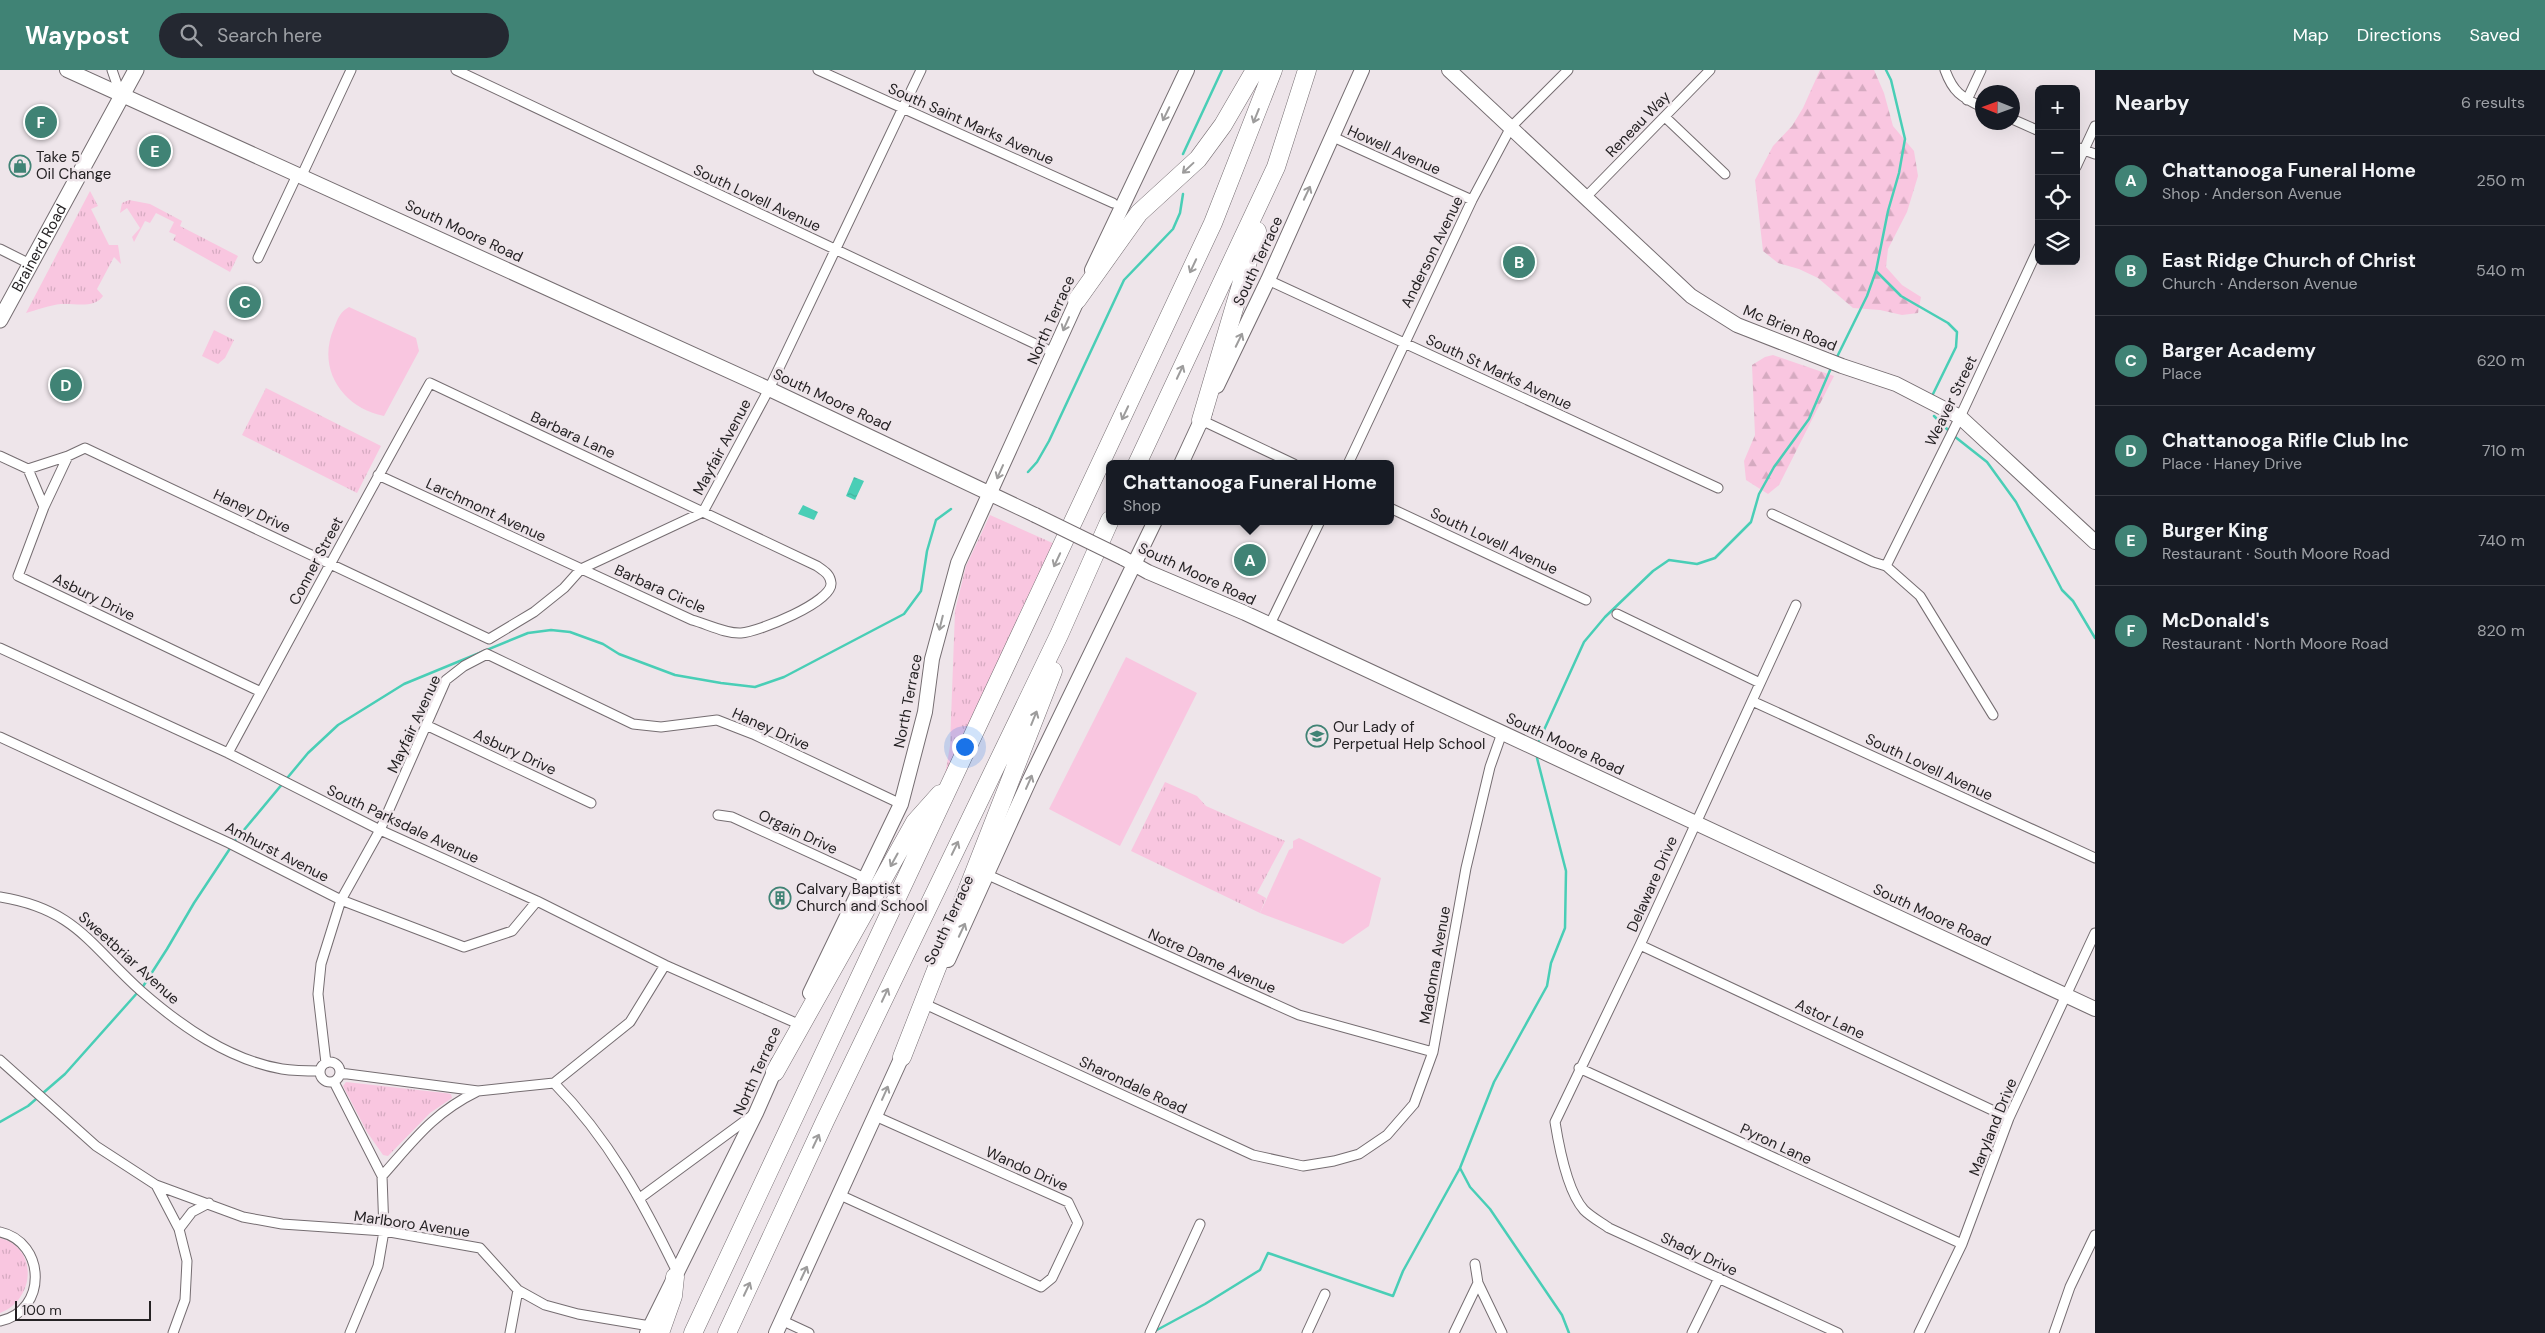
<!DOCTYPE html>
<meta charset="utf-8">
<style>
:root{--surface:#171b24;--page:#242831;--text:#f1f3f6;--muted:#9ea1a6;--line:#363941;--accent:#408375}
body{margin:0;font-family:"DM Sans",sans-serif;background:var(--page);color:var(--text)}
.controls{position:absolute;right:15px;top:15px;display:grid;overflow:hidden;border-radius:8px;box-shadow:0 5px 20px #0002}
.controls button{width:45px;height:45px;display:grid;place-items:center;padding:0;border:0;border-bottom:1px solid var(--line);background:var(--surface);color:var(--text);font:25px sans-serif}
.compass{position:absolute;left:1975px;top:15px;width:45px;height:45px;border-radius:50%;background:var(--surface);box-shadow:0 5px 20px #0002;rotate:271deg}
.scale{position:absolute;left:15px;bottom:12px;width:136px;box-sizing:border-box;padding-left:5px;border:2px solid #252224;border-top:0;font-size:14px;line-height:18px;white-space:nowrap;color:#252224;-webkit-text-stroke:4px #eee5ea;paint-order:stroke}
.you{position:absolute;left:964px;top:676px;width:18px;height:18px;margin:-12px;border:4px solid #fff;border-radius:50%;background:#1a73e8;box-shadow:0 0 0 8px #1a73e833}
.badge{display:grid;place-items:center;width:32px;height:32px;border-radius:50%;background:var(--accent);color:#fff;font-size:16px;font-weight:700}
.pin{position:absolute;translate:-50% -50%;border:2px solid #fff;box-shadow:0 1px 5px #0006}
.popup{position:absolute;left:1106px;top:390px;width:288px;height:65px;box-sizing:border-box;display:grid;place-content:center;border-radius:8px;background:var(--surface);filter:drop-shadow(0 1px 4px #0005);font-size:16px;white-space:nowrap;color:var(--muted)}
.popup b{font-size:19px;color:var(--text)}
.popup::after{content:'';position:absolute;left:50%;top:100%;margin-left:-10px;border:10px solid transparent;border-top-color:var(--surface)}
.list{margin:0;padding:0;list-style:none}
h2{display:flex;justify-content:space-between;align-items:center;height:65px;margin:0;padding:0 20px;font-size:21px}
h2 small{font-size:16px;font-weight:400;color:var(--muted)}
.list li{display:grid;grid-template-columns:32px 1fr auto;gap:15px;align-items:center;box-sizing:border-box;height:90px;padding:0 20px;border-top:1px solid var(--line)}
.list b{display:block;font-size:19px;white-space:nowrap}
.list p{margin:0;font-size:16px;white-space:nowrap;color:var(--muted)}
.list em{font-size:16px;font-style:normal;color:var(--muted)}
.icon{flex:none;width:28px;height:28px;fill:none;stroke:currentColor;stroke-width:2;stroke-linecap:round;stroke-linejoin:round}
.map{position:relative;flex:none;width:2095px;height:1263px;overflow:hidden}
header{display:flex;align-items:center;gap:30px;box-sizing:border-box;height:70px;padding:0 25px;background:var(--accent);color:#fff}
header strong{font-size:24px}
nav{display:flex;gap:28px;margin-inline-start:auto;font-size:18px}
.search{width:350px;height:45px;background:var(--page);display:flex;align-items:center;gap:12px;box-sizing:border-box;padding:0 18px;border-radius:28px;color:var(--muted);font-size:19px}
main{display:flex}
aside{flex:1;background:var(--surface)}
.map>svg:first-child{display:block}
.grass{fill:url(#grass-tufts)}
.forest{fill:url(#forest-firs)}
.pitch{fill:#f9c6e0}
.water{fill:url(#water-ripples)}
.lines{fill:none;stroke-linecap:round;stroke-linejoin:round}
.stream{stroke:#49ceb6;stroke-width:2.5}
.street-casing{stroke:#756d71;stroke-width:11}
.secondary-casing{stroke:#756d71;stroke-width:16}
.primary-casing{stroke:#756d71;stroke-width:17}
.highway-casing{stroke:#756d71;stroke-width:19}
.street{stroke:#fff;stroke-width:9}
.secondary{stroke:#fff;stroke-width:14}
.primary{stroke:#fff;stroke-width:15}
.highway{stroke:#fff;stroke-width:18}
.secondary-bridge-casing{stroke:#756d71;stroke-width:16;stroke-linecap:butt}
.secondary-bridge{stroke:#fff;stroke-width:14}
.oneway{stroke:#9d9c9c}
.labels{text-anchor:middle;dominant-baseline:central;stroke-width:5;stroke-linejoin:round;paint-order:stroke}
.street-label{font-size:15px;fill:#252224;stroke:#eee5ea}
.poi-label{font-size:15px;fill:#252224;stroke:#eee5ea;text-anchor:start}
</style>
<header>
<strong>Waypost</strong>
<div class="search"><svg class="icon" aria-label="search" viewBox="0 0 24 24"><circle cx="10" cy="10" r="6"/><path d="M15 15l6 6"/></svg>Search here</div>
<nav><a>Map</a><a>Directions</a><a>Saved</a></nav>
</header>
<main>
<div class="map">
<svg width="2095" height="1263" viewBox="0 0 2095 1263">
<defs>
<pattern id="grass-tufts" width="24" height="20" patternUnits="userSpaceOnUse" patternTransform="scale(1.25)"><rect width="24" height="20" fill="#f9c6e0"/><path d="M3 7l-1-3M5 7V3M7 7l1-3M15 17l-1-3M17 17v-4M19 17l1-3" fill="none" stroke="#d5aac0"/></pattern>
<pattern id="forest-firs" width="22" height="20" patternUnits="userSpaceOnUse" patternTransform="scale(1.25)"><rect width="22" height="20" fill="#f9c6e0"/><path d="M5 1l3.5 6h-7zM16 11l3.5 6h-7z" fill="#d5aac0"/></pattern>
<pattern id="water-ripples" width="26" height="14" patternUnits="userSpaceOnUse" patternTransform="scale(1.25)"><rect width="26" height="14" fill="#49ceb6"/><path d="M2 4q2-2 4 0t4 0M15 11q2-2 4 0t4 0" fill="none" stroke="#40b19c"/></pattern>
</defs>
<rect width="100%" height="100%" fill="#eee5ea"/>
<path class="grass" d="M90,121l8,15 -7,3 18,36h9l3,19 -7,-7 -17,32 6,7c-9,13 -28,7 -42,8 -11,1 -24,6 -35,9z
M129,130l21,4 32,17 -2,5 58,30 -8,16 -57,-32 3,-5 -7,-3 5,-10 -18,-9 -6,10 -5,-2 -11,21 -2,-5 8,-9 -13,-20 -7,5 2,-10z
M214,260l20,10 -9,18 -7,6 -16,-8z
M266,318l115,58 -24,47 -115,-58z
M990,445l67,30 -112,230 5,-29 5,-135 11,-45z
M1165,712l32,14 9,10 79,35 -28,52 9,5 -6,15 -129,-62z
M346,1012l99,11 6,1 1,4 -22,15 -42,43 -5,-1 -16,-23 -24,-46z
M0,1168c39,10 35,62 0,75z"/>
<path class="forest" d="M1820,0h54l10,23 9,33 21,25 4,25 -11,36 -19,37 -2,18 16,18 19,12 -3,16 -16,2 -22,-5 -27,-2 -35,-30 -19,-9 -21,-6 -15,-12 -8,-71 18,-34 19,-20 11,-18z
M1773,285l61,21 -55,109 -11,9 -22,-14 -2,-19 11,-26 -3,-70 13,-8z"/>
<path class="pitch" d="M349,237l67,31 3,13 -35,65c-41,-8 -68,-47 -50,-88 4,-10 6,-16 15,-21z
M1126,587l71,36 -77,153 -71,-37z
M1299,768l82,40 -12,48 -26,18 -83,-31 29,-63 4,-2v-7z"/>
<path class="water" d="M854,407l10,4 -9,19 -9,-4z
M803,435l15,7 -4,8 -16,-6z"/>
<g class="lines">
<path class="stream" d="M1183,84l39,-84
M1876,201l25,25 47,27 9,9 -1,15 -23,47
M1836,289l31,-63 9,-25 12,-60 11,-38 6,-34 -14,-59 -5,-10
M1934,346l20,20 33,26 29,40 46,88 11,11 22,37
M1028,402l9,-10 12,-21 75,-161 49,-51 7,-16 3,-19
M1539,671l45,-99 21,-25 48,-46 16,-11 28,4 18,-6 36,-36 8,-28 15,-27 35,-48 22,-51
M234,772l74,-89 30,-28 66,-41 124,-51 23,-3 19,2 33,12 16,10 56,21 46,8 34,4 29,-10 120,-63 17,-23 6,-40 9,-31 15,-11
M142,918l25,-39 27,-46 37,-56
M0,1052l28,-16 37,-32 73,-82
M1460,1098l10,19 20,22 72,106 7,18
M1155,1261l50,-27 55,-34 8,-17 125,43 10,-25 57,-103 34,-86 53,-96 4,-23 14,-35 1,-57 -29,-113"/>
<g class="street-casing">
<path id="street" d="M112,0l9,26
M456,0l590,279
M818,0l295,133
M1945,0c8,22 16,27 37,37
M1967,30l14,-30
M1665,47l60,57
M2012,49l27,12
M1333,67l139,63
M2076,77l19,7
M2076,97l19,-41
M302,105l49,-105
M1585,128l125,-128
M0,179l30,15
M258,188l40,-85
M1268,210l450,208
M1201,350l93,44
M0,386l28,13 40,-13 17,-8 404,191
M1348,394l124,-264 39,-73 57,-57
M28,399l16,38 -26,69 243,116
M44,437l24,-51
M1390,438l196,92
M1772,444l101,48 13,4 34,30 73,119
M1886,496l74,-149 79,-170
M1796,535l-156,340 -85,177c4,25 12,69 29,88 7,7 18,13 25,18l229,105
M1617,544l143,69
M1269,556l51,-105
M489,569l45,-27 30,-24 17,-19 122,-57 66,-123 152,-319
M0,578l228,105 152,77 157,71 128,64 131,58
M487,584l146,70 28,3 56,-7 36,14 148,70
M1752,631l343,157
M428,656l163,77
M0,667l229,106 112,57 123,47 48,-16 25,-30
M228,683c67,-124 133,-247 202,-370l387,183c7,5 13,8 14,17 2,19 -73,49 -90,50 -15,1 -34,-9 -49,-13l-314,-145
M718,745l14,2 133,61
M988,805l311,140 134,37
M0,827c75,12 90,48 141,94 40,35 88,69 141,78 13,2 26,2 38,2
M1640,875l369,173
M927,935l326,150 50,11 31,-5 25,-7 28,-19 27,-31 19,-52 33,-184 24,-101 12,-34
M0,990l96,86 60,39 23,44 8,32 -2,39 -12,33
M320 1002a10 10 0 1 1 20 0a10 10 0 1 1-20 0Z
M326,993l-8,-69 3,-30 20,-64 39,-70 66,-150 18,-14 23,-12
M1579,998l383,176
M340,1003l138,18 76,-8c55,56 89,119 123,189
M334,1012l48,94 2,55 -6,35 -28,67
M554,1013l76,-61 35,-57
M382,1106c32,-36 51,-63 96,-85
M156,1115l87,32 39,7 102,7 96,17 38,42 27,15 33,9 72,12
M840,1125l201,92 11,-9 26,-55 -10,-21 -193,-86
M640,1128l113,-83
M179,1159l13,-17 17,-9
M0,1162c46,10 48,79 0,89
M1478,1213l24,50
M781,1250l28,13
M510,1263l8,-43
M1150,1263l50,-109
M1307,1263l18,-39
M1454,1263l24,-50 -3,-19
M1692,1263l27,-55
M1919,1263l43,-89 47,-126 86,-185
M2054,1263l16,-46 25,-52"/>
</g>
<g class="secondary-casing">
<path id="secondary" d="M67,0l702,319 266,126
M1449,0l242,226 46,29 105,41 54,18 64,33 135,125
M1092,200l95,-200
M1217,316l51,-106 94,-210
M1181,394l24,-52
M1123,488l25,14 97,41 850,396
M948,890l82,-181 125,-258
M810,923l91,-189 24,-92 7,-53 26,-96 123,-271
M647,1263l109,-220 22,-50
M776,1263l129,-283"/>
</g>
<g class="primary-casing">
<g id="primary">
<path id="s1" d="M0,250l136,-250"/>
</g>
</g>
<g class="highway-casing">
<path id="highway" d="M1077,230l62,-87 59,-54 25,-34 32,-55
M1201,350l56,-189
M1137,394l139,-297 31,-97
M902,987l151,-386
M775,1002l140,-250 25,-28
M660,1263l13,-37 2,-19
M693,1263l520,-1110 60,-153
M727,1263l98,-212 234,-486 51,-115"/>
</g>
<use href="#street" class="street"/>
<use href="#secondary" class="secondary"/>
<use href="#primary" class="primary"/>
<use href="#highway" class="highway"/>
<g class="secondary-bridge-casing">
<path id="secondary-bridge" d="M1035,445l88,43"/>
</g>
<use href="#secondary-bridge" class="secondary-bridge"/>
</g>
<defs><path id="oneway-shaft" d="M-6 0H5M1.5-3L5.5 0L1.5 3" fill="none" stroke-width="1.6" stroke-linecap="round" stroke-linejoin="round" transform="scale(1.25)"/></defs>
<g class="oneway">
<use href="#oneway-shaft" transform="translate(1166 44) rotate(116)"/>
<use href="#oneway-shaft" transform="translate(1256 46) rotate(112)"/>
<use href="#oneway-shaft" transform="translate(1188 98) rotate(137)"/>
<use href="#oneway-shaft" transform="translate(1307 123) rotate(-65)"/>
<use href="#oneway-shaft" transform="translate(1193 196) rotate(115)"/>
<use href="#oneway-shaft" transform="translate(1066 254) rotate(114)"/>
<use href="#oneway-shaft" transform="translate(1239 270) rotate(-64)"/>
<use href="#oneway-shaft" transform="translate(1180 302) rotate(-65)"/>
<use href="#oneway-shaft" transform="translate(1125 343) rotate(115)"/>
<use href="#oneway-shaft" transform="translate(1000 402) rotate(114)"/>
<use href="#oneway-shaft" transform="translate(1057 490) rotate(115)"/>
<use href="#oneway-shaft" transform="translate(941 553) rotate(104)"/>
<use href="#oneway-shaft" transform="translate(1034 648) rotate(-68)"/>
<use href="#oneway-shaft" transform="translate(1029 712) rotate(-66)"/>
<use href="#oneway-shaft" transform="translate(955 778) rotate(-64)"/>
<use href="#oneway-shaft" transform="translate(894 790) rotate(119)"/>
<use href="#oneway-shaft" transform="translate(962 860) rotate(-65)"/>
<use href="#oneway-shaft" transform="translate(885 925) rotate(-65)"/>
<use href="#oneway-shaft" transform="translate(885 1023) rotate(-66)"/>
<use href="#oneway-shaft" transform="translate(816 1071) rotate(-65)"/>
<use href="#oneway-shaft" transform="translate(804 1203) rotate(-65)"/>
<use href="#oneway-shaft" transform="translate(747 1219) rotate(-65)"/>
</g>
<defs>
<g id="shop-ring" transform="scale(1.125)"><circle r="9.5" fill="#eee5ea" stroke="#408375" stroke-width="1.5"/><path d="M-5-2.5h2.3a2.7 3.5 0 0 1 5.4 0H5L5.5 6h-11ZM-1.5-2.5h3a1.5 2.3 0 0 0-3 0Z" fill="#408375"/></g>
<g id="school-ring" transform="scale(1.125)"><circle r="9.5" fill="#eee5ea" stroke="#408375" stroke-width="1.5"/><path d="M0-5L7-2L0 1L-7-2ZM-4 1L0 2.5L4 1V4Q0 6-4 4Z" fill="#408375"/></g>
<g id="building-ring" transform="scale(1.125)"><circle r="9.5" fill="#eee5ea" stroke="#408375" stroke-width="1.5"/><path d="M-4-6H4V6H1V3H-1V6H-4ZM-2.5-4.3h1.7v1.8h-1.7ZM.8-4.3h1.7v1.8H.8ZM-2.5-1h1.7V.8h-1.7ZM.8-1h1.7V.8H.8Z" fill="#408375"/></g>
</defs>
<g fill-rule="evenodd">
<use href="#shop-ring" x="20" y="96"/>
<use href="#school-ring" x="1317" y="666"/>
<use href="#building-ring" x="780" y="828"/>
</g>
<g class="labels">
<g class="street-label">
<text transform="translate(971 54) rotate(24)">South Saint Marks Avenue</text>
<text transform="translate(1638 54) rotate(-46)">Reneau Way</text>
<text transform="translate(1394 80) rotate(24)">Howell Avenue</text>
<text transform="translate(757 128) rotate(25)">South Lovell Avenue</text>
<text transform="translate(464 161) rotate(25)">South Moore Road</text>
<text stroke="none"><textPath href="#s1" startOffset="82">Brainerd Road</textPath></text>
<text transform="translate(1432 182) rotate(-64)">Anderson Avenue</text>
<text transform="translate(1258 191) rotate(-65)">South Terrace</text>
<text transform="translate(1051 250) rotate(-66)">North Terrace</text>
<text transform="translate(1790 258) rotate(22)">Mc Brien Road</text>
<text transform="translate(1499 302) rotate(25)">South St Marks Avenue</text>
<text transform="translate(832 330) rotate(25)">South Moore Road</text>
<text transform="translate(1951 331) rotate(-64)">Weaver Street</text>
<text transform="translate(573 365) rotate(25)">Barbara Lane</text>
<text transform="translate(722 377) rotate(-62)">Mayfair Avenue</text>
<text transform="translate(486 440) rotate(25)">Larchmont Avenue</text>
<text transform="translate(252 441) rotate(25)">Haney Drive</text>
<text transform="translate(1494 471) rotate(25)">South Lovell Avenue</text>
<text transform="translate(316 491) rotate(-62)">Conner Street</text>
<text transform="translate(1197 504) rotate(25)">South Moore Road</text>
<text transform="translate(660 519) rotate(24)">Barbara Circle</text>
<text transform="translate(94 527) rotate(26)">Asbury Drive</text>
<text transform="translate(908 631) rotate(-79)">North Terrace</text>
<text transform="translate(414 654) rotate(-65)">Mayfair Avenue</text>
<text transform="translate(771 659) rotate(24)">Haney Drive</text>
<text transform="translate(1565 674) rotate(25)">South Moore Road</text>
<text transform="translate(515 682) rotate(25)">Asbury Drive</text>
<text transform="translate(1929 697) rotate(25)">South Lovell Avenue</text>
<text transform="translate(403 754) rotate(25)">South Parksdale Avenue</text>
<text transform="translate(798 762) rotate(25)">Orgain Drive</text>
<text transform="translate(277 782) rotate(27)">Amhurst Avenue</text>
<text transform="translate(1652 814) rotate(-66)">Delaware Drive</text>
<text transform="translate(1932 845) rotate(25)">South Moore Road</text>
<text transform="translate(949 850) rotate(-65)">South Terrace</text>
<text transform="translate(129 888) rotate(42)">Sweetbriar Avenue</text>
<text transform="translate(1212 891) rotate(24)">Notre Dame Avenue</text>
<text transform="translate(1435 895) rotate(-80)">Madonna Avenue</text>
<text transform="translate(1830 949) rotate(25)">Astor Lane</text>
<text transform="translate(757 1001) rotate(-66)">North Terrace</text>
<text transform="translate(1133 1015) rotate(25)">Sharondale Road</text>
<text transform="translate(1993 1057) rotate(-68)">Maryland Drive</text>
<text transform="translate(1776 1074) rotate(25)">Pyron Lane</text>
<text transform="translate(1027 1099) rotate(24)">Wando Drive</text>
<text transform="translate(412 1154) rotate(8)">Marlboro Avenue</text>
<text transform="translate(1699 1184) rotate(25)">Shady Drive</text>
</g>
<g class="poi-label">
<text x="36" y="87">Take 5<tspan x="36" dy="17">Oil Change</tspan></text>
<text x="1333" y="657">Our Lady of<tspan x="1333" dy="17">Perpetual Help School</tspan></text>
<text x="796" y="819">Calvary Baptist<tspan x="796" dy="17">Church and School</tspan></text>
</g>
</g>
</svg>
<div class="controls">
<button>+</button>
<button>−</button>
<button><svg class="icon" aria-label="locate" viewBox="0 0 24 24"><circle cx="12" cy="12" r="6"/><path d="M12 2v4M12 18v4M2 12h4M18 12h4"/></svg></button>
<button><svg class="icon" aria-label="layers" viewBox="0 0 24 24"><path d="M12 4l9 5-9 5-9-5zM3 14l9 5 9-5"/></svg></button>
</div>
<svg class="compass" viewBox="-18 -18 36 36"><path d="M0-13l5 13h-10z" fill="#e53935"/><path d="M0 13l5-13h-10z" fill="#9ea1a6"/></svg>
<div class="scale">100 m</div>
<div class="you"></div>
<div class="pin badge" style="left:1250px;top:490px">A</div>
<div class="popup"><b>Chattanooga Funeral Home</b>Shop</div>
<div class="pin badge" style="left:1519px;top:192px">B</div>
<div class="pin badge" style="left:245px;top:232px">C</div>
<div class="pin badge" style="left:66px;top:315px">D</div>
<div class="pin badge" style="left:155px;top:81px">E</div>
<div class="pin badge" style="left:41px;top:52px">F</div>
</div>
<aside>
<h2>Nearby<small>6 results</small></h2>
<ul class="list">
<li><span class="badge">A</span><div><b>Chattanooga Funeral Home</b><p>Shop · Anderson Avenue</p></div><em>250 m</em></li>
<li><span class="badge">B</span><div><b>East Ridge Church of Christ</b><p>Church · Anderson Avenue</p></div><em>540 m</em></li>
<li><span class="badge">C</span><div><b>Barger Academy</b><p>Place</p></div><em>620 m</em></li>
<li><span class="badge">D</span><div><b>Chattanooga Rifle Club Inc</b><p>Place · Haney Drive</p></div><em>710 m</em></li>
<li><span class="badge">E</span><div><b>Burger King</b><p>Restaurant · South Moore Road</p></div><em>740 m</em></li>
<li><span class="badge">F</span><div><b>McDonald's</b><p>Restaurant · North Moore Road</p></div><em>820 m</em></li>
</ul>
</aside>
</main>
